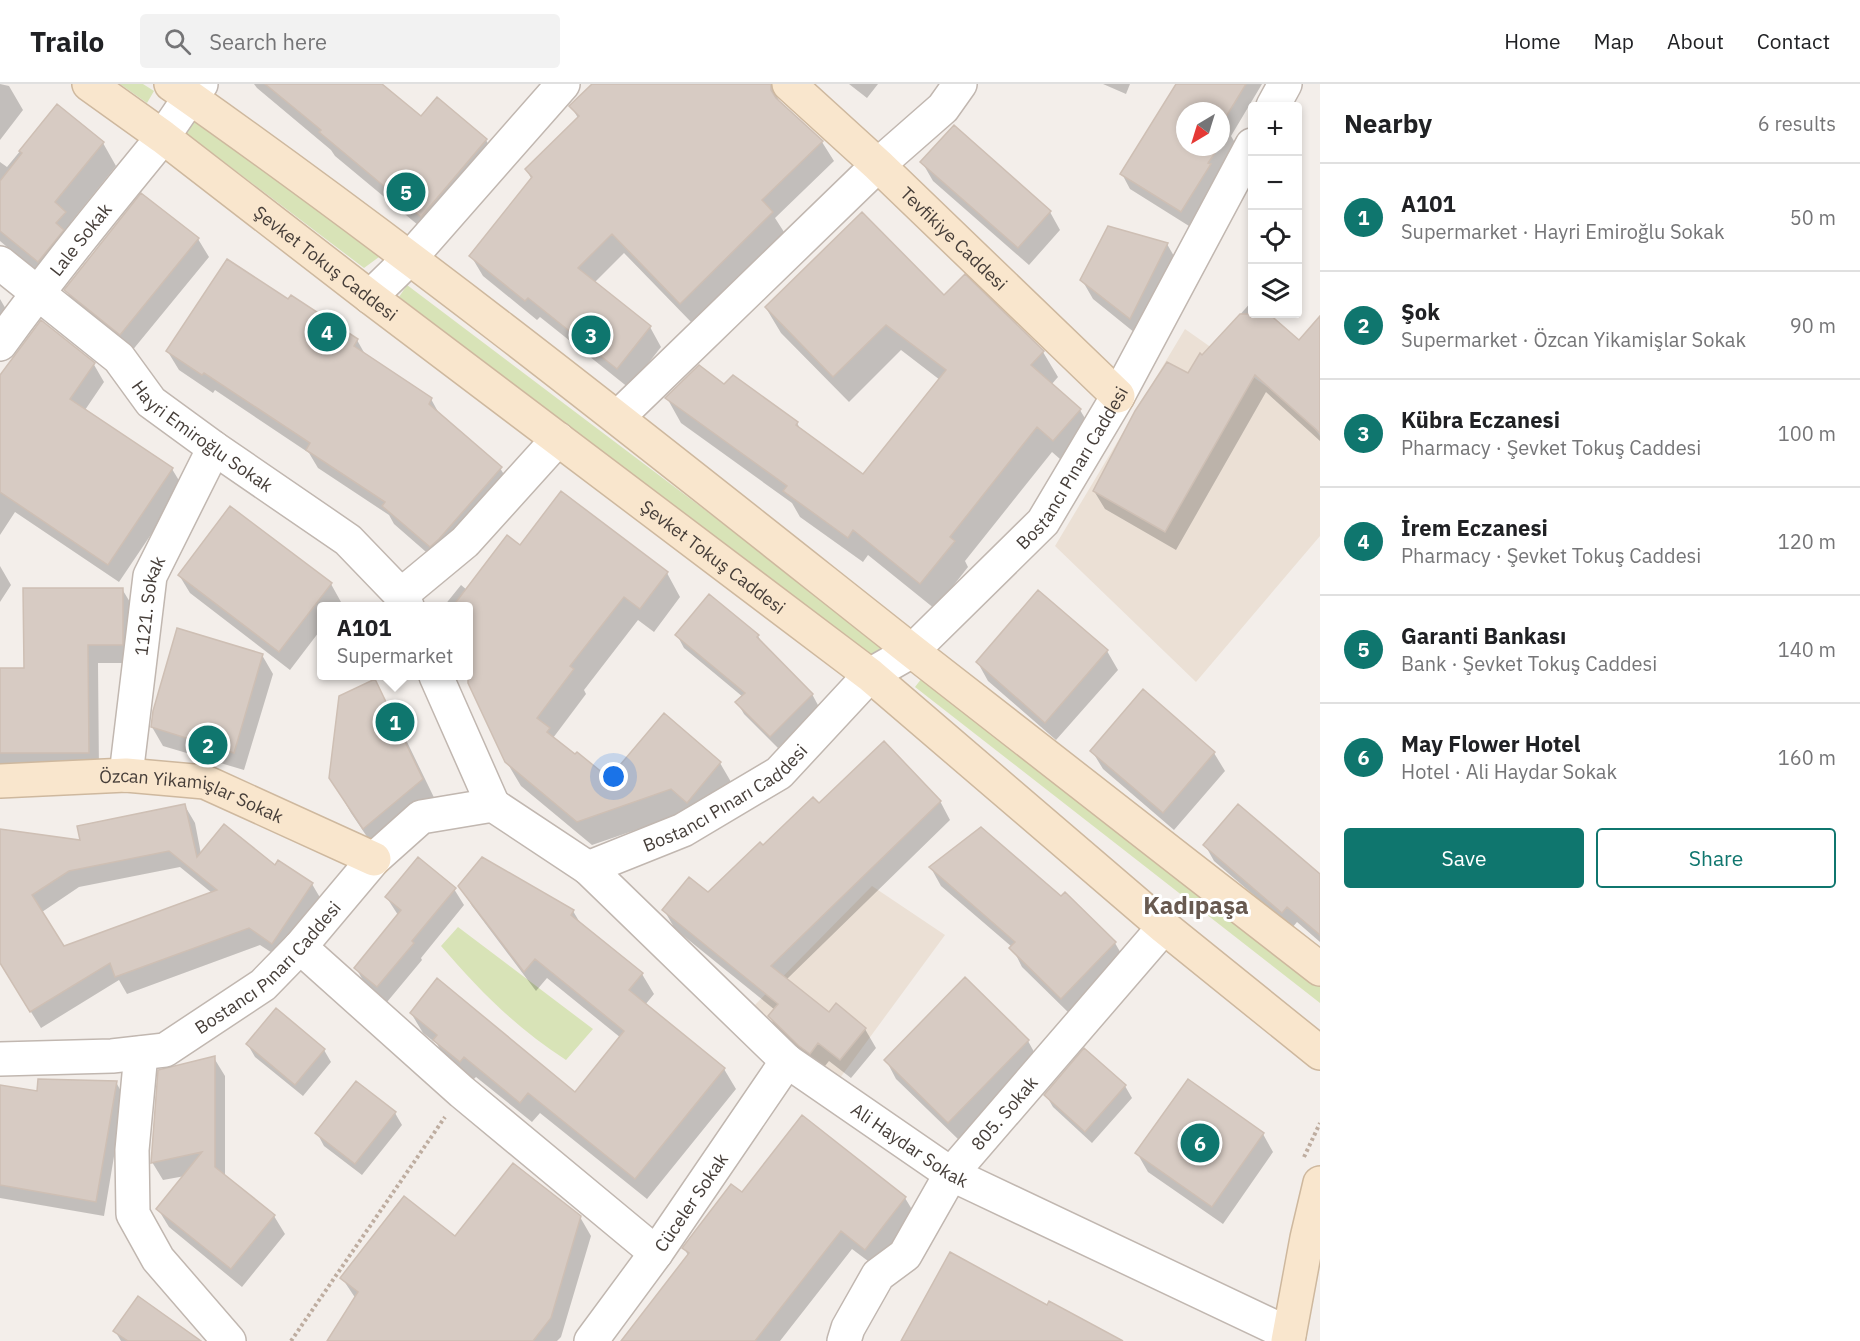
<!DOCTYPE html>
<meta charset="utf-8">
<style>
:root{--surface:#fff;--page:#f2f2f2;--text:#202124;--muted:#757577;--line:#e0e0e0;--accent:#0f766e}
body{margin:0;font-family:"IBM Plex Sans",sans-serif;background:var(--page);color:var(--text)}
.controls{position:absolute;right:18px;top:18px;display:grid;overflow:hidden;border-radius:6px;box-shadow:0 3px 9px #0003}
.controls button{width:54px;height:54px;display:grid;place-items:center;padding:0;border:0;border-bottom:2px solid var(--line);background:var(--surface);color:var(--text);font:30px sans-serif}
.compass{position:absolute;left:1176px;top:18px;width:54px;height:54px;border-radius:50%;background:var(--surface);box-shadow:0 3px 9px #0003;rotate:218deg}
.you{position:absolute;left:614px;top:693px;width:21px;height:21px;margin:-15px;border:4px solid #fff;border-radius:50%;background:#1a73e8;box-shadow:0 0 0 9px #1a73e833}
.badge{display:grid;place-items:center;width:39px;height:39px;border-radius:50%;background:var(--accent);color:#fff;font-size:20px;font-weight:700}
.pin{position:absolute;translate:-50% -50%;border:3px solid #fff;box-shadow:0 2px 6px #0006}
.popup{position:absolute;left:317px;top:518px;width:156px;height:78px;box-sizing:border-box;display:grid;place-content:center;border-radius:6px;background:var(--surface);filter:drop-shadow(0 2px 4px #0005);font-size:20px;white-space:nowrap;color:var(--muted)}
.popup b{font-size:22px;color:var(--text)}
.popup::after{content:'';position:absolute;left:50%;top:100%;margin-left:-12px;border:12px solid transparent;border-top-color:var(--surface)}
.list{margin:0;padding:0;list-style:none}
h2{display:flex;justify-content:space-between;align-items:center;height:78px;margin:0;padding:0 24px;font-size:26px}
h2 small{font-size:20px;font-weight:400;color:var(--muted)}
.list li{display:grid;grid-template-columns:39px 1fr auto;gap:18px;align-items:center;box-sizing:border-box;height:108px;padding:0 24px;border-top:2px solid var(--line)}
.list b{display:block;font-size:22px;white-space:nowrap}
.list p{margin:0;font-size:20px;white-space:nowrap;color:var(--muted)}
.list em{font-size:20px;font-style:normal;color:var(--muted)}
.actions{display:flex;gap:12px;padding:18px 24px}
.actions a{flex:1;padding:14px 0;border:2px solid var(--accent);border-radius:6px;text-align:center;font-size:21px;color:var(--accent)}
.actions .main{background:var(--accent);color:#fff}
.icon{flex:none;width:33px;height:33px;fill:none;stroke:currentColor;stroke-width:2;stroke-linecap:round;stroke-linejoin:round}
.map{position:relative;flex:none;width:1320px;height:1257px;overflow:hidden}
header{display:flex;align-items:center;gap:36px;box-sizing:border-box;height:84px;padding:0 30px;background:var(--surface);border-bottom:2px solid var(--line)}
header strong{font-size:28px}
nav{display:flex;gap:33px;margin-inline-start:auto;font-size:21px}
.search{width:420px;height:54px;background:var(--page);display:flex;align-items:center;gap:15px;box-sizing:border-box;padding:0 21px;border-radius:6px;color:var(--muted);font-size:22px}
main{display:flex}
aside{flex:1;background:var(--surface)}
.map>svg:first-child{display:block}
.education{fill:#ebe0d5}
.green{fill:#d8e3b7}
.shadow{fill:#0003;fill-rule:evenodd}
.building{fill:#d7cbc3;stroke:#cebfb4;stroke-width:1.5;fill-rule:evenodd}
.lines{fill:none;stroke-linecap:round;stroke-linejoin:round}
.street-casing{stroke:#c1b7b0;stroke-width:36}
.secondary-casing{stroke:#ceb89e;stroke-width:36}
.path{stroke:#beada0;stroke-width:4;stroke-dasharray:3 3;stroke-linecap:butt}
.street{stroke:#fff;stroke-width:33}
.secondary{stroke:#f9e6cd;stroke-width:33}
.labels{text-anchor:middle;dominant-baseline:central;stroke-width:6;stroke-linejoin:round;paint-order:stroke}
.street-label{font-size:18px;fill:#463e39;stroke:#fff}
.district-label{font-size:24px;font-weight:bold;fill:#685a51;stroke:#fff}
</style>
<header>
<strong>Trailo</strong>
<div class="search"><svg class="icon" aria-label="search" viewBox="0 0 24 24"><circle cx="10" cy="10" r="6"/><path d="M15 15l6 6"/></svg>Search here</div>
<nav><a>Home</a><a>Map</a><a>About</a><a>Contact</a></nav>
</header>
<main>
<div class="map">
<svg width="1320" height="1257" viewBox="0 0 1320 1257">
<rect width="100%" height="100%" fill="#f3eeea"/>
<path class="education" d="M1185,245l115,81 20,26v100l-124,146 -141,-136z
M872,802l73,49 -105,143 -22,-8 -69,-59z"/>
<path class="green" d="M120,0h23l11,7 -7,12z
M192,24l187,149 -15,11 -186,-141z
M407,201l481,363 -12,10 -477,-361z
M925,590l395,309v20l-405,-316z
M458,843l135,102 -27,31c-50,-32 -87,-70 -125,-114z"/>
<path class="shadow" d="M0,0l9,2 14,24 -23,30z
M254,0h125l42,35 65,21 13,24 -63,76 -101,-84 -4,-6 -74,-62z
M594,0h177l10,21 41,37 12,19 -59,57 9,14 -92,91 -68,-70 -30,30 56,44 11,20 -32,41 -89,-71 -3,3 -54,-44 -12,-20 61,-76 -6,-11 52,-51 -7,-12z
M849,0h29l-11,14z
M1103,0h27l-4,10z
M1178,0h84l-31,52 6,10 -48,80 -59,-37 -8,-15zM1185,27h36v36h-36z
M57,22l46,37 13,23 -45,56 7,14 -26,49 -52,-44v-79l7,5z
M922,78l128,50 10,18 -31,35 -96,-84z
M198,155l11,18 -78,95 -55,-43 -10,-19z
M1167,160l11,19 -38,74 -47,-38 -11,-19z
M944,213l99,55 15,25 -7,8 29,25 15,25 -27,31 -16,-14 -87,109 3,6 -33,42 -67,-54 -5,7 -63,-45 -8,-14 -111,-80 -14,-25 57,-12 73,37 5,9 62,44 76,-96 -39,-30 -52,52 -68,-69 -15,-25z
M0,215l7,12 -7,8z
M288,217l69,39 9,16 65,43 10,18 59,51 11,18 -70,79 -47,-41 -5,-9 -71,-47 -9,-15 -94,-63 -2,3 -34,-23 -11,-18z
M1252,217v13h14l33,28 21,-2v101l-54,-49 -90,158 -71,-41 -11,-18 109,-134z
M93,279l11,19 -19,28 87,59 11,18 -64,95 -104,-70 -15,23v-158z
M521,463l146,26 13,24 -26,35 -16,-12 -54,70 2,4 -33,44 56,42 111,-17 14,24 -49,26 -93,32 -71,-59 -15,-25 -39,-85h1v-70h-24l17,-21 6,5z
M0,482l11,19 -11,17z
M179,491l152,9 10,18 -3,4h-16v22l-32,42 -100,-77z
M122,505l11,18v56h-35l1,108h-99v-102h26z
M677,551l81,1 5,9 49,49 7,13 -41,41 -34,-34 -7,-12 6,-5 -59,-49z
M1107,567l11,19 -62,70 -68,-59 -10,-18z
M262,571l11,19 -29,96 -81,-24 -11,-19z
M374,597l20,34 48,99 -58,48 -33,-49 -20,-35z
M1092,667l122,2 11,18 -51,59 -71,-61z
M940,717l10,19 -164,160 43,34 7,-9 29,24 11,19 -25,30 -22,-17 -8,10 -41,-36 -10,-18 5,-7 -100,-81 -11,-19 44,-16 55,-47 56,-41z
M185,722l10,17 6,31 74,13 37,17 10,17 -39,59 -23,-15 -133,49 -8,-14 -78,48 -41,-66v-132l82,12zM180,783l32,26 -148,55 -22,-36 37,-25z
M1205,761l115,35v62l-23,-20 -5,6 -78,-67z
M482,775l91,52 9,15 60,48 12,20 -9,11 79,64 12,20 -89,110 -107,-86 -8,9 -56,-45 -4,4 -25,-20 -10,-17 -14,-11 -12,-20 164,81 46,-56 -74,-60 -11,13 -64,-85 -12,-20z
M931,784l130,30 4,-4 50,49 11,19 -54,54 -50,-49 -10,-20 -71,-61z
M454,805l10,16 -43,53 1,2 -35,42 -22,-18 -9,-16 42,-53 -11,-17z
M277,926l47,40 7,12 -28,34 -48,-39 -7,-12z
M1028,957l10,18 -79,81 -63,-61 -10,-19z
M1085,966l40,36 7,12 -40,45 -39,-36 -7,-12z
M214,974l11,18v101l49,39 11,18 -43,53 -73,-60 -11,-18 27,-33 -22,4 -11,-18z
M116,998l8,15 -20,119 -104,-18v-112l39,6z
M395,1029l7,12 -40,50 -38,-29 -7,-13z
M1263,1050l10,18 -50,72 -75,-52 -11,-19z
M742,1110l163,4 11,18 -40,51 -24,-18 -72,92h-156l65,-84 -5,-9z
M580,1133l11,19 -30,101 -4,4h-229l28,-42 -14,-21 113,-39z
M115,1247l74,10h-68z"/>
<path class="building" d="M265,0h117l39,32 16,-19 50,42 -66,78 -102,-85 2,-2z
M592,0h179v6l5,8 47,43 -61,59 11,12 -93,92 -68,-70 -34,34 73,58 -34,43 -89,-71 -3,3 -56,-45 63,-79 -7,-8 54,-53 -10,-10z
M1176,0h70l-25,41v-14h-36v36h34l-11,16 3,1 -30,48 -61,-38z
M57,20l47,38 -49,60 11,10 -10,11 8,7 -26,32 -38,-31v-50l22,-28 -3,-2z
M954,41l97,86 -33,37 -98,-86z
M1221,41l8,5 -8,13z
M141,109l58,45 -79,97 -56,-45z
M862,128l82,83 21,-21 79,77 -13,14 50,44 -28,32 -16,-14 -87,110 5,4 -35,43 -67,-54 -5,8 -65,-47 4,-5 -122,-88 34,-33 25,19 9,-9 65,47 -2,3 67,49 83,-104 -60,-45 -53,52 -68,-70z
M1108,142l60,17 -38,76 -50,-39z
M227,175l61,40 3,-4 67,44 -4,7 78,52 -3,6 73,63 -63,72 -9,8 -48,-41 3,-4 -79,-52 4,-7 -106,-70 -2,2 -36,-24z
M1240,230h29l30,26 21,-24v117l-65,-58 -90,157 -72,-41 42,-80 32,-49 21,11 12,-20 2,2z
M41,236l54,43 -25,36 103,69 -65,97 -108,-73v-117z
M561,407l107,81 -28,37 -16,-12 -54,69 4,3 -37,49 13,10 -3,4 28,22 2,-2 32,26 55,-65 57,49 -34,41 -16,-14 -94,33 -72,-60 -37,-79v-77h-15l54,-71 13,10z
M230,422l102,77 -53,69 -101,-77z
M23,504h100v57h-35l1,108h-89v-85h24z
M1038,506l70,60 -63,73 -69,-61z
M709,510l50,41 -2,2 56,57 -43,43 -35,-35 10,-9 -70,-58z
M177,544l86,26 -29,99 -83,-26 2,-16z
M375,595l48,100 -60,50 -34,-51 10,-82z
M1143,605l72,63 -52,61 -73,-62z
M884,657l57,60 -170,165 58,46 7,-9 30,25 -26,32 -22,-17 -8,11 -11,-8 -31,-30 10,-12 -116,-94 27,-33 19,15 52,-50 3,3 50,-48 6,6z
M185,720l12,53 27,-33 51,41 3,-5 35,23 -41,61 -23,-16 -134,49 -5,-14 -80,49 -30,-49v-134l80,11 -3,-14zM169,767l48,39 -153,56 -32,-51 37,-24z
M1238,720l82,70v61l-33,-28 -5,6 -79,-68z
M981,743l80,69 4,-4 51,50 -55,57 -52,-51 6,-6 -86,-75z
M418,773l38,31 -44,53 2,2 -37,44 -23,-19 47,-58 -16,-13z
M482,773l92,53 -3,5 72,58 -14,17 96,78 -90,111 -107,-86 -8,10 -56,-46 -4,5 -27,-22 4,-5 -27,-22 27,-35 138,114 49,-61 -89,-72 -11,13 -66,-86z
M965,893l64,63 -81,83 -64,-63z
M276,924l49,41 -30,36 -49,-41z
M1084,964l42,37 -41,47 -41,-37z
M215,972v111l60,48 -44,54 -75,-60 46,-57 -51,11 7,-93z
M38,995l79,2 -21,121 -96,-17v-100l37,6z
M1188,995l76,54 -52,74 -77,-54z
M356,997l40,31 -41,52 -40,-31z
M802,1031l104,82 -41,53 -24,-19 -86,110h-134l68,-88 -7,-5 49,-64 11,8z
M513,1079l68,53 -30,102 -18,23h-206l31,-49 -18,-14 64,-82 51,40z
M950,1168l97,53 2,-4 74,40h-222z
M138,1212l63,45h-73l-15,-10z"/>
<g class="lines">
<g class="street-casing">
<g id="street">
<path d="M1273,22l12,-22"/>
<path id="s1" d="M0,179l119,95 32,44 63,46 134,92 53,55 6,11"/>
<path d="M370,213l41,-40 152,-173"/>
<path id="s2" d="M0,260c50,-69 104,-135 158,-201 15,-19 27,-41 43,-59"/>
<path d="M618,333l260,-252 65,-57 17,-24"/>
<path d="M401,511l64,-53 93,-103"/>
<path d="M436,592l57,129"/>
<path id="s3" d="M126,691l24,-199 64,-128"/>
<path id="s4" d="M588,784l199,193 164,113 338,160"/>
<path d="M300,863l162,145 194,161"/>
<path d="M141,969l-9,97 1,64 25,45 71,82"/>
<path id="s5" d="M0,975l112,-3 53,-6 98,-65 37,-38 74,-88 47,-42 72,-12 95,63 95,-38 96,-57 91,-98 42,-24 131,-129 75,-126 134,-251"/>
<path id="s6" d="M591,1257l65,-88 131,-192"/>
<path id="s7" d="M844,1257l4,-13 30,-53 27,-20 46,-81 213,-247"/>
</g>
</g>
<g class="secondary-casing">
<g id="secondary">
<path id="s8" d="M89,0l74,53 207,160 500,378 294,252 156,126"/>
<path d="M171,0c255,179 497,374 741,567 136,107 272,212 408,318"/>
<path id="s9" d="M789,0l89,81 240,231"/>
<path id="s10" d="M0,697l126,-6 79,7 169,77"/>
<path d="M1288,1257l19,-103 13,-55"/>
</g>
</g>
<path class="path" d="M1304,1073l16,-34
M291,1257l154,-224"/>
<use href="#street" class="street"/>
<use href="#secondary" class="secondary"/>
</g>
<g class="labels">
<g class="street-label">
<text stroke="none"><textPath href="#s2" startOffset="132">Lale Sokak</textPath></text>
<text stroke="none"><textPath href="#s9" startOffset="226">Tevfikiye Caddesi</textPath></text>
<text stroke="none"><textPath href="#s8" startOffset="297">Şevket Tokuş Caddesi</textPath></text>
<text stroke="none"><textPath href="#s1" startOffset="268">Hayri Emiroğlu Sokak</textPath></text>
<text stroke="none"><textPath href="#s5" startOffset="1342">Bostancı Pınarı Caddesi</textPath></text>
<text stroke="none"><textPath href="#s8" startOffset="783">Şevket Tokuş Caddesi</textPath></text>
<text stroke="none"><textPath href="#s3" startOffset="171">1121. Sokak</textPath></text>
<text stroke="none"><textPath href="#s5" startOffset="856">Bostancı Pınarı Caddesi</textPath></text>
<text stroke="none"><textPath href="#s10" startOffset="195">Özcan Yikamişlar Sokak</textPath></text>
<text stroke="none"><textPath href="#s5" startOffset="298">Bostancı Pınarı Caddesi</textPath></text>
<text stroke="none"><textPath href="#s7" startOffset="282">805. Sokak</textPath></text>
<text stroke="none"><textPath href="#s4" startOffset="426">Ali Haydar Sokak</textPath></text>
<text stroke="none"><textPath href="#s6" startOffset="171">Cüceler Sokak</textPath></text>
</g>
<g class="district-label">
<text x="1196" y="821">Kadıpaşa</text>
</g>
</g>
</svg>
<div class="controls">
<button>+</button>
<button>−</button>
<button><svg class="icon" aria-label="locate" viewBox="0 0 24 24"><circle cx="12" cy="12" r="6"/><path d="M12 2v4M12 18v4M2 12h4M18 12h4"/></svg></button>
<button><svg class="icon" aria-label="layers" viewBox="0 0 24 24"><path d="M12 4l9 5-9 5-9-5zM3 14l9 5 9-5"/></svg></button>
</div>
<svg class="compass" viewBox="-18 -18 36 36"><path d="M0-13l5 13h-10z" fill="#e53935"/><path d="M0 13l5-13h-10z" fill="#757577"/></svg>
<div class="you"></div>
<div class="pin badge" style="left:395px;top:638px">1</div>
<div class="popup"><b>A101</b>Supermarket</div>
<div class="pin badge" style="left:208px;top:661px">2</div>
<div class="pin badge" style="left:591px;top:251px">3</div>
<div class="pin badge" style="left:327px;top:248px">4</div>
<div class="pin badge" style="left:406px;top:108px">5</div>
<div class="pin badge" style="left:1200px;top:1059px">6</div>
</div>
<aside>
<h2>Nearby<small>6 results</small></h2>
<ul class="list">
<li><span class="badge">1</span><div><b>A101</b><p>Supermarket · Hayri Emiroğlu Sokak</p></div><em>50 m</em></li>
<li><span class="badge">2</span><div><b>Şok</b><p>Supermarket · Özcan Yikamişlar Sokak</p></div><em>90 m</em></li>
<li><span class="badge">3</span><div><b>Kübra Eczanesi</b><p>Pharmacy · Şevket Tokuş Caddesi</p></div><em>100 m</em></li>
<li><span class="badge">4</span><div><b>İrem Eczanesi</b><p>Pharmacy · Şevket Tokuş Caddesi</p></div><em>120 m</em></li>
<li><span class="badge">5</span><div><b>Garanti Bankası</b><p>Bank · Şevket Tokuş Caddesi</p></div><em>140 m</em></li>
<li><span class="badge">6</span><div><b>May Flower Hotel</b><p>Hotel · Ali Haydar Sokak</p></div><em>160 m</em></li>
</ul>
<div class="actions"><a class="main">Save</a><a>Share</a></div>
</aside>
</main>
